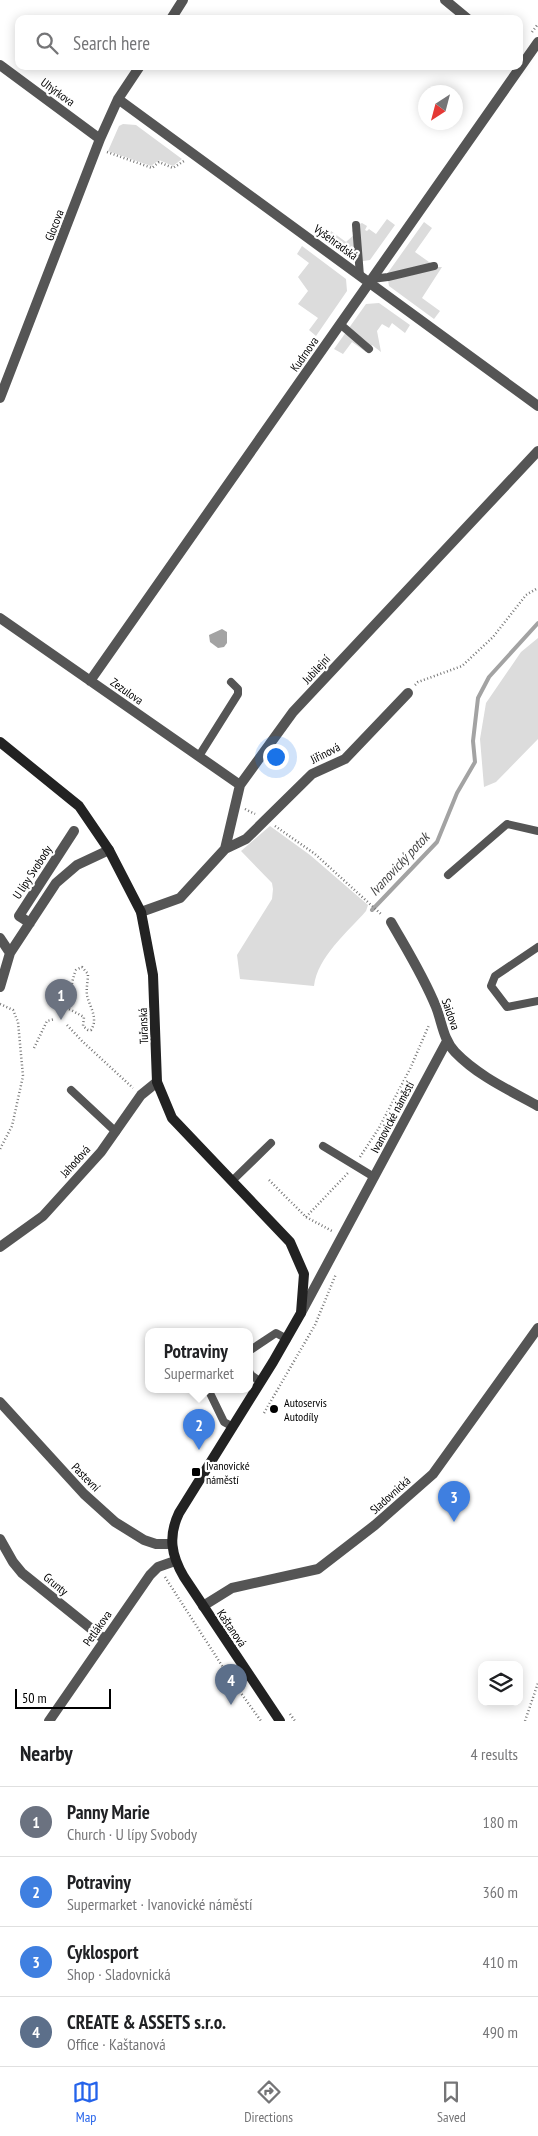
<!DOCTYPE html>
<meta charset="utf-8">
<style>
:root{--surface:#fff;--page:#f2f2f2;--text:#202124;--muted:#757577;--line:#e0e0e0;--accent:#2563eb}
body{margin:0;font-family:"PT Sans Narrow",sans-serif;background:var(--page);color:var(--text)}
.controls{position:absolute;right:15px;bottom:15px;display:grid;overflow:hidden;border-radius:10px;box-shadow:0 2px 12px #0003}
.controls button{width:45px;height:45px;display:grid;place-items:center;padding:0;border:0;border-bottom:1px solid var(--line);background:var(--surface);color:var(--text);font:25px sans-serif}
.compass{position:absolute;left:418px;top:85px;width:45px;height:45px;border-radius:50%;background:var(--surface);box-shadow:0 2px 12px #0003;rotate:216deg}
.scale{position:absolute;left:15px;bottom:12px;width:96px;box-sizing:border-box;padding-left:5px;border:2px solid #000;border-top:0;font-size:14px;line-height:18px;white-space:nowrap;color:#000;-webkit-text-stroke:4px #fff;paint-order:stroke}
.you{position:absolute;left:275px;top:756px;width:18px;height:18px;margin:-12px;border:4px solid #fff;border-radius:50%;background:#1a73e8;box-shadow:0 0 0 8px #1a73e833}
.badge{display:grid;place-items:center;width:32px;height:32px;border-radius:50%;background:var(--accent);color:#fff;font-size:16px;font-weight:700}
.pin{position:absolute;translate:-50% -41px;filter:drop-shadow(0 1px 2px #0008)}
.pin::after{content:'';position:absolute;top:26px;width:18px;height:15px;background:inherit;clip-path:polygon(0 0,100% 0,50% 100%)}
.popup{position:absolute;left:145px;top:1328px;width:108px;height:65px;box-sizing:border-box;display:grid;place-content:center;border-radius:10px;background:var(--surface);filter:drop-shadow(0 1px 4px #0005);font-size:16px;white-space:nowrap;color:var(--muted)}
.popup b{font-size:19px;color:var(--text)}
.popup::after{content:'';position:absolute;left:50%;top:100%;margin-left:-10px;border:10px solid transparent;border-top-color:var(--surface)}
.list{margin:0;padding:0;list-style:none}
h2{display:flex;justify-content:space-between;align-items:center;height:65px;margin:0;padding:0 20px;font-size:21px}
h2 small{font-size:16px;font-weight:400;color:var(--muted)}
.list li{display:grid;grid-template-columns:32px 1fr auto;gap:15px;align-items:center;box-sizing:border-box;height:70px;padding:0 20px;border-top:1px solid var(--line)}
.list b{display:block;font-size:19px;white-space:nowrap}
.list p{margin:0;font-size:16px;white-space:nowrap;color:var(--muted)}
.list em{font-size:16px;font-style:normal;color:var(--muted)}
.icon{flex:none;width:28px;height:28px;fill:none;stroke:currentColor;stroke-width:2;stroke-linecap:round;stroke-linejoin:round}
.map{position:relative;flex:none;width:538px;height:1721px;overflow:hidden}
.search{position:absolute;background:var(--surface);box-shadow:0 2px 12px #0003;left:15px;right:15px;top:15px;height:55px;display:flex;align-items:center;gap:12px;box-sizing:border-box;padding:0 18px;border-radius:10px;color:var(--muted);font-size:19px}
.sheet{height:345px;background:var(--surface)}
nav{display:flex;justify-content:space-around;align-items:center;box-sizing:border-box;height:70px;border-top:1px solid var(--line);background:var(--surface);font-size:14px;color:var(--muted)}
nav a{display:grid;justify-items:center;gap:2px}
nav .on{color:var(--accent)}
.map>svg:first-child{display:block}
.green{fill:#dcdcdc}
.water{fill:#a3a3a3}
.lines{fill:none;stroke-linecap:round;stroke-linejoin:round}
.stream{stroke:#a3a3a3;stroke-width:4}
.path{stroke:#777;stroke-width:2.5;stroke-dasharray:1 2.5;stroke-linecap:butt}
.lane{stroke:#555;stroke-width:8}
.street{stroke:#555;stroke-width:10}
.secondary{stroke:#222;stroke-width:10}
.poi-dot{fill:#000;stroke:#fff;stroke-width:2}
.labels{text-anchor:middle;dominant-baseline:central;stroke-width:4.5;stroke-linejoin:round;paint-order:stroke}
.street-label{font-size:12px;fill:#000;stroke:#fff}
.poi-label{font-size:12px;fill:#000;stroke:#fff;text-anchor:start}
.water-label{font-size:14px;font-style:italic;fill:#444;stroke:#fff}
</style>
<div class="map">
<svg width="538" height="1721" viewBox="0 0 538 1721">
<rect width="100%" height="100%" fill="#fff"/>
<path class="green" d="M123,124l13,1 46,34 -9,7 -14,-6 -8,6 -43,-15 11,-25z
M387,219l8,6 -25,35 -13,2 -32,-22 6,-9 15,11 9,-8 -3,-3 3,-5 7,-3 5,3 -2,4 2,1 2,-2 7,5z
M424,222l8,6 -17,24 21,15h6l-20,31 18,13 -6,8 -45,-33 -2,-12z
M302,246l44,33 1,12 -31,45 -7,-6 9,-12 -20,-14 10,-13 -10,-14 11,-14 -12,-9z
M379,303l31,22 -5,8 -13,-10 -3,5 -7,-4 -5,7 4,21 -9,-7 -6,7 -14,-10 -9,12 -9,-5 32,-45z
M538,638v101l-42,43 -12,5 -4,-48 6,-36 35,-51z
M270,826l40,29 58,50 -2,6c-19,22 -48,45 -52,75l-74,-7 -3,-24 35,-56 1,-10 -1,-6 -31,-32z"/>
<path class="water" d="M222,629l5,3v11l-3,4 -6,1 -8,-6 -1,-7z"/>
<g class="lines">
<path class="stream" d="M372,910l65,-68 20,-49 18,-31 -2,-21 5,-43 11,-21 49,-54"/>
<path class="path" d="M532,32l6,-8
M107,152l45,16 7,-6 14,6 11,-7
M415,685l3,-3 44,-16 31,-29 33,-42 12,-7
M245,809l10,5
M275,826l40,28 67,61
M0,1004l13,6 5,12 5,54 -11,50 -12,23
M63,1014c2,-9 7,-15 8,-24 1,-7 2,-13 5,-20l6,-3 6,7c0,7 -2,14 -1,21 2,11 12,23 4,35h-3l-5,-4 1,-9 -15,-8 -5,-1
M67,1025l15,16 51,47
M34,1048l13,-27 8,-2
M360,1157l19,-29 31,-59 19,-44
M269,1180l37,37 26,14
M306,1217l42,-44
M264,1413l51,-88 21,-51
M165,1577l63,98 33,46
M290,1714l5,7
M525,1721l13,-38"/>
<path class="lane" d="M356,225l4,51
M372,279l16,-2 46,-11
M340,324l29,25
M199,756l39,-62v-5l-7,-7
M448,875l59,-51 31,7
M538,947l-43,29 -4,10 16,21 31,-6
M71,1090l45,42
M323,1146l51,31
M232,1181l39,-38
M249,1351l27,-18 11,6
M249,1371l2,4 10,7
M208,1389l16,33 9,5"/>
<path class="street" d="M445,0l23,19
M171,19l12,-19
M0,65l100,74
M118,99l420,307
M0,398l100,-259 18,-40 22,-33
M0,618l240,167
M90,681l448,-639
M225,849l21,-10 66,-65 33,-15 63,-66
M141,912l39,-14 45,-49 15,-64 53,-73 245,-261
M391,922c16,28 33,55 45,85 6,15 7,32 19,45 23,24 54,38 83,54
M30,923l-11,-7 55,-85
M0,938l10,15
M0,987l10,-34 46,-70 21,-18 32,-15
M0,1247l43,-31 58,-64 40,-57 16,-13
M301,1313l146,-272
M0,1402l84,92 31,28 29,18 12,4h15
M0,1539l13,23 9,11 82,66
M203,1606l29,-18 86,-19 57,-44 58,-51 105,-146
M49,1721l101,-146 8,-8 17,-6"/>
<path class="secondary" d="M0,742l79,64 30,44 32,62 12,63 4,107 15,36 118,124 14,32 -3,39 -28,49 -94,151c-11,23 -8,42 5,64l96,144"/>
</g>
<g class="poi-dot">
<circle cx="274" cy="1409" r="5"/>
<rect x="191" y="1467" width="10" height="10" rx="2.5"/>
</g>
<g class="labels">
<g class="street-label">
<text transform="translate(58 92) rotate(36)">Uhýrkova</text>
<text transform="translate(54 225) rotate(-69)">Glocova</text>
<text transform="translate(336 242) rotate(36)">Vyšehradská</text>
<text transform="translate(304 354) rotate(-55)">Kudrnova</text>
<text transform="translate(316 669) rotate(-47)">Jubilejní</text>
<text transform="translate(127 691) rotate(35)">Zezulova</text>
<text transform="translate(325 753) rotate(-27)">Jiřinová</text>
<text transform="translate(32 872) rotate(-57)">U lípy Svobody</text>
<text transform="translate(451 1014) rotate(71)">Saidova</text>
<text transform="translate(143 1026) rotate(-92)">Tuřanská</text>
<text transform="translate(392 1117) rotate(-62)">Ivanovické náměstí</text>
<text transform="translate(75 1161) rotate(-48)">Jahodová</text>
<text transform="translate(86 1477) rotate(45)">Pastevní</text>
<text transform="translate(390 1495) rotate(-42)">Sladovnická</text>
<text transform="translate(56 1584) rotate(39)">Grunty</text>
<text transform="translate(97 1628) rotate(-55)">Petlákova</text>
<text transform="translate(232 1628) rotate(56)">Kaštanová</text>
</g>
<g class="poi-label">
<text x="284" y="1402">Autoservis<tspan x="284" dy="14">Autodíly</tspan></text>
<text x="206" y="1465">Ivanovické<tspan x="206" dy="14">náměstí</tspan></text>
</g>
<g class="water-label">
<text transform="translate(399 864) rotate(-47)">Ivanovický potok</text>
</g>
</g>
</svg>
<div class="controls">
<button><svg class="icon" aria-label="layers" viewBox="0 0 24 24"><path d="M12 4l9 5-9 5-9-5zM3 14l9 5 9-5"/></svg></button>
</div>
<svg class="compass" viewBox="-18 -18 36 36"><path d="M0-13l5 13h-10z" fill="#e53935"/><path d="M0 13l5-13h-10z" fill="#757577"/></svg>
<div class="scale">50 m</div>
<div class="you"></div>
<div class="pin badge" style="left:61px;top:1020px;background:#6b7280">1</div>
<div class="pin badge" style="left:199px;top:1450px;background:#3f7fe0">2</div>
<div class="popup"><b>Potraviny</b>Supermarket</div>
<div class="pin badge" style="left:454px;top:1522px;background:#3f7fe0">3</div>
<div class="pin badge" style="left:231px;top:1705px;background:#5c6f8a">4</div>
<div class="search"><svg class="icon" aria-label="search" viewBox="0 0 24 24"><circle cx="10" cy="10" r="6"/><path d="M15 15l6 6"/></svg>Search here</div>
</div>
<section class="sheet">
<h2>Nearby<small>4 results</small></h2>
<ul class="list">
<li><span class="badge" style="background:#6b7280">1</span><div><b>Panny Marie</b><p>Church · U lípy Svobody</p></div><em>180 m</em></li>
<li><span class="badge" style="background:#3f7fe0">2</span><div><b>Potraviny</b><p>Supermarket · Ivanovické náměstí</p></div><em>360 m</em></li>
<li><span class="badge" style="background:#3f7fe0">3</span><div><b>Cyklosport</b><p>Shop · Sladovnická</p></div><em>410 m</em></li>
<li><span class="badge" style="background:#5c6f8a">4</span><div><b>CREATE &amp; ASSETS s.r.o.</b><p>Office · Kaštanová</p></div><em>490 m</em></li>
</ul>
</section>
<nav>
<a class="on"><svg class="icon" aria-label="map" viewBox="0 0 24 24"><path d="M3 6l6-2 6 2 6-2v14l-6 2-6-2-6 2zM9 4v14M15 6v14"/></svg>Map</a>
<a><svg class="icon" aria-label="directions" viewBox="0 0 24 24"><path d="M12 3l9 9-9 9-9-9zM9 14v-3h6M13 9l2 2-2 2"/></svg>Directions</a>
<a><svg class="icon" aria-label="saved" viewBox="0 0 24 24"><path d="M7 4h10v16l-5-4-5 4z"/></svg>Saved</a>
</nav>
